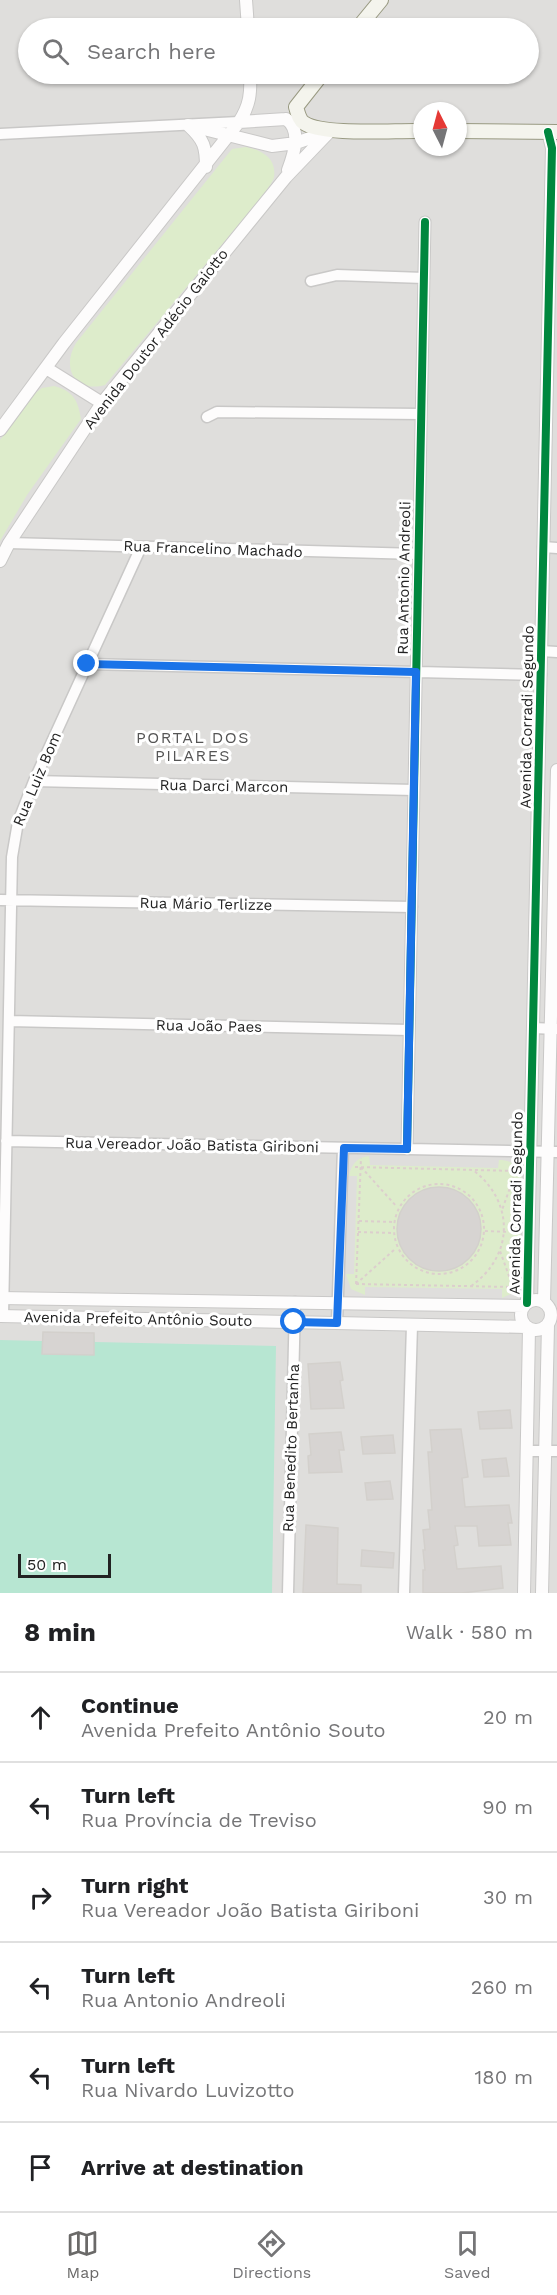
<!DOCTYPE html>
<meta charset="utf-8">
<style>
:root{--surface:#fff;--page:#f2f2f2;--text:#202124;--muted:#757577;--line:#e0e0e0;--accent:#6a6968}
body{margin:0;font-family:"Work Sans",sans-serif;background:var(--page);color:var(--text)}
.compass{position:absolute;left:413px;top:102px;width:54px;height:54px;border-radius:50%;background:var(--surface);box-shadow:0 2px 4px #0004;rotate:354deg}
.scale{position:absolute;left:18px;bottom:15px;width:93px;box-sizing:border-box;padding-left:6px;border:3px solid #222;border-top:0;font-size:16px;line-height:21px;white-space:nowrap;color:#222;-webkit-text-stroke:4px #fff;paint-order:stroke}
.stop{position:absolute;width:18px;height:18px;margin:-14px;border:4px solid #1a73e8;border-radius:50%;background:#fff}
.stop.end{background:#1a73e8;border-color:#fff;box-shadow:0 2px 6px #0008}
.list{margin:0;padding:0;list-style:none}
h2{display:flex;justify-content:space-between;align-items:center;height:78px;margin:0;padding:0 24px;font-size:26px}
h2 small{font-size:20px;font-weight:400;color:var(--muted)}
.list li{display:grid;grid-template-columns:39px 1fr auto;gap:18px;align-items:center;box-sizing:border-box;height:90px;padding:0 24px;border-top:2px solid var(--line)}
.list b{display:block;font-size:22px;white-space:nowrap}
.list p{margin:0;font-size:20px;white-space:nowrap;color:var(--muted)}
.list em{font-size:20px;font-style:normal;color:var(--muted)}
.icon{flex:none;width:33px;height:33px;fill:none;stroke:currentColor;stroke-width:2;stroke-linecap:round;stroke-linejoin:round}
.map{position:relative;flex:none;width:557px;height:1593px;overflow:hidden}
.search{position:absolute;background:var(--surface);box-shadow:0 2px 4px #0004;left:18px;right:18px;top:18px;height:66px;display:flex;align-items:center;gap:15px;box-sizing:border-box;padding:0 21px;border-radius:33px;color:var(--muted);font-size:22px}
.sheet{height:618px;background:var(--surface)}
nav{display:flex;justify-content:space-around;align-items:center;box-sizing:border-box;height:84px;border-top:2px solid var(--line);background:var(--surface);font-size:16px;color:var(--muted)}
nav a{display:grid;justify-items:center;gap:3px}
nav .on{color:var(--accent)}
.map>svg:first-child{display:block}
.residential{fill:#dfdedc;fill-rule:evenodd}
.grass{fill:#ddeccb}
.pitch{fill:#b7e6d2}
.building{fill:#d7d4d2;stroke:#d3d0cc;stroke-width:1.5}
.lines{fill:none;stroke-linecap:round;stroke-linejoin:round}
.minor-casing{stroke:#c9c8c7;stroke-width:13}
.tertiary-casing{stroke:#c9c8c7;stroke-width:14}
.secondary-casing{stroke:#999a82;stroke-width:16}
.path{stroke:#dccecd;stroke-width:2;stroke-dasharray:3 3;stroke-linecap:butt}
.minor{stroke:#fdfcfc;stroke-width:10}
.tertiary{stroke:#fdfcfc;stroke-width:12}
.secondary{stroke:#f4f4ed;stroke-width:14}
.cycleway-casing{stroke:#fff;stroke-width:11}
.cycleway{stroke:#00873e;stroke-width:8}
.route{stroke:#1a73e8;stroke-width:8}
.labels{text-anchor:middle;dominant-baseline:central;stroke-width:6;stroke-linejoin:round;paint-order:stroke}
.street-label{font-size:15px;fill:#222;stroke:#fff}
.neighbourhood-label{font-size:16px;letter-spacing:1.5px;fill:#555;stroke:#fff}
</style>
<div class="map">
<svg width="557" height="1593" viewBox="0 0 557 1593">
<rect width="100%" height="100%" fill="#f0eeeb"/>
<path class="residential" d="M0,0h557v1593h-557zM28,28h500v46h-500zM422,111h36v36h-36z"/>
<path class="grass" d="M246,147c15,3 31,11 28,30 -1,5 -7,12 -10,17l-159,191c-30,8 -44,-17 -29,-42l156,-194z
M54,386c19,5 24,14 27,33l-54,76 -27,46v-101l34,-46 8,-6z
M369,1156l1,9 128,3 1,-8c14,0 22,7 23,21l-3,103 -4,8 -13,6v-9l-137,-2v8l-14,-6 -5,-15h8l3,-98h-8c2,-12 9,-19 20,-20z"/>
<path class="pitch" d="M43,1332l51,1 1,9 181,4 -4,247h-272v-253l42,1z"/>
<path class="building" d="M397 1229a42 42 0 1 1 84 0a42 42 0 1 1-84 0Z
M43,1332l51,1v22l-52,-1z
M340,1362l3,18 -3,1 4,27 -33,1 -3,-45z
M510,1410l2,18 -32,1 -2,-17z
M461,1429l7,48 -6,1 3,29 44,-2 3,18h-4l3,22 -32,1 -2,-20h-22l3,19 -4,1 3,23 44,-3 2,22 -41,5h-39v-23h2l-2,-20h2l-2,-20 7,-1 -2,-19h4l-4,-58h4l-2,-22z
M341,1432l3,18h-5l3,22 -33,1 -1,-17 3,-1 -2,-21z
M393,1435l2,18 -32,1 -2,-17z
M506,1458l3,18 -25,1 -2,-17z
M390,1481l3,18 -26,1 -2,-17z
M306,1525l32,3 -1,56 24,1v8h-58z
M362,1550l32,3 -1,15 -32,-2z"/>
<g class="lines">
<g class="minor-casing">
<path id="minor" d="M0,134l239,-12
M311,281l26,-6 87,3
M207,417l10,-5 204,2
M9,543l409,11
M543,547l14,1
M541,651l16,1
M87,664l454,11
M34,781l380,9
M0,900l412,7
M9,1021l400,9
M533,1028l24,1
M6,1141l551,11
M407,1149l18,-927
M3,1316l9,-459 6,-35 16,-41 107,-234
M337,1323l6,-175
M527,1451h30
M288,1593l7,-291
M404,1593l8,-268"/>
</g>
<g class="tertiary-casing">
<path id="tertiary" d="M246,0l2,28
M286,119c16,11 8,35 2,51
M239,122l47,-3
M188,125l84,21 24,-3 28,-10
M189,126c15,14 17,21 17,41
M46,368l56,35
M0,430l64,-87 175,-221c11,-17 12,-29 11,-48
M0,561l9,-18 93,-140 184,-226 45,-47
M0,1298l524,8
M521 1315a15 15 0 1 1 30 0a15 15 0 1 1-30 0Z
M544,1302l13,-532
M527,1303l25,-1155 -4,-16
M0,1316l526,11
M524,1593l5,-264
M542,1593l6,-268"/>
</g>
<g class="secondary-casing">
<path id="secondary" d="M358,28l23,-28
M322,74l-26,33c2,6 3,13 8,16 19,13 93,7 118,8
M458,131l99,1"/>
</g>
<path class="path" d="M355,1167l161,4 -14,39
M361,1167l36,40
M394 1229a45 45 0 1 1 90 0a45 45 0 1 1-90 0Z
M359,1221l35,1
M485,1231l24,1
M358,1232l35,1
M356,1284l157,3 -13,-36
M356,1284l5,-126
M356,1284l40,-36
M471,1286c43,-30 44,-84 2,-116"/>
<use href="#minor" class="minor"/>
<use href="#tertiary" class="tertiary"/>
<use href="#secondary" class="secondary"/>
<g class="cycleway-casing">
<path id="cycleway" d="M407,1149l18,-927
M527,1303l25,-1155 -4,-16"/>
</g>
<use href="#cycleway" class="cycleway"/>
</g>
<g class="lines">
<path class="route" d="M87,664l329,8 -9,477 -63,-1 -7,175 -43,-1"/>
</g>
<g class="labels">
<g class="street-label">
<text transform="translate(156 339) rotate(-52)">Avenida Doutor Adécio Gaiotto</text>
<text transform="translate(213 549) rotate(2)">Rua Francelino Machado</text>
<text transform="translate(404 578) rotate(-89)">Rua Antonio Andreoli</text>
<text transform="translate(527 717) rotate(-89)">Avenida Corradi Segundo</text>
<text transform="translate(37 779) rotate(-67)">Rua Luiz Bom</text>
<text transform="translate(224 786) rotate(1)">Rua Darci Marcon</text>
<text transform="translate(206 904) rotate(1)">Rua Mário Terlizze</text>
<text transform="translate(209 1026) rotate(1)">Rua João Paes</text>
<text transform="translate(192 1145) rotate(1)">Rua Vereador João Batista Giriboni</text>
<text transform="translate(516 1203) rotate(-89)">Avenida Corradi Segundo</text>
<text transform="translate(138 1319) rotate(1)">Avenida Prefeito Antônio Souto</text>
<text transform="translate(291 1448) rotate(-88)">Rua Benedito Bertanha</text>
</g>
<g class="neighbourhood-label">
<text x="193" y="737">PORTAL DOS<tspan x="193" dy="18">PILARES</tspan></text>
</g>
</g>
</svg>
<svg class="compass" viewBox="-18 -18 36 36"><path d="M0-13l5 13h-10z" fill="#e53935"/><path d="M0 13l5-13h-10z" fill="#757577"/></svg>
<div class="scale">50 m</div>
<div class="stop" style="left:294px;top:1322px"></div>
<div class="stop end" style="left:87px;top:664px"></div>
<div class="search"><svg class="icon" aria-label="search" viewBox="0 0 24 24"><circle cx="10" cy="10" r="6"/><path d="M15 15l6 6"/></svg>Search here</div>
</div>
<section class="sheet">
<h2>8 min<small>Walk · 580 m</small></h2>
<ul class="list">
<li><svg class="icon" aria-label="ahead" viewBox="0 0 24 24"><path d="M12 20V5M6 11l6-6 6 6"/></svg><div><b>Continue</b><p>Avenida Prefeito Antônio Souto</p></div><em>20 m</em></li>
<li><svg class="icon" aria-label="left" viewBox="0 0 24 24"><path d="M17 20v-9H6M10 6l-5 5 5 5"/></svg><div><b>Turn left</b><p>Rua Província de Treviso</p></div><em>90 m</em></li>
<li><svg class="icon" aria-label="right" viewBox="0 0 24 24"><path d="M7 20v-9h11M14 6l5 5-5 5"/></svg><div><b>Turn right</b><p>Rua Vereador João Batista Giriboni</p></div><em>30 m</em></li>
<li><svg class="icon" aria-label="left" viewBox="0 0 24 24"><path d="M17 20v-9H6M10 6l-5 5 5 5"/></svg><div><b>Turn left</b><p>Rua Antonio Andreoli</p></div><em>260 m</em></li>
<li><svg class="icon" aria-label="left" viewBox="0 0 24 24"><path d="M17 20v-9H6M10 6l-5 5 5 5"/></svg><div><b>Turn left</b><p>Rua Nivardo Luvizotto</p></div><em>180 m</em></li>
<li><svg class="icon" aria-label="arrive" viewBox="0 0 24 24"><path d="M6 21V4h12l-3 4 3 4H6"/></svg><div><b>Arrive at destination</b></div></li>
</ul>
</section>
<nav>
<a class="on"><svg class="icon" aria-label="map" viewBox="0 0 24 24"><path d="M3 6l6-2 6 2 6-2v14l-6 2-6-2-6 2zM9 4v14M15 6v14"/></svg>Map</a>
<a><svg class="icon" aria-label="directions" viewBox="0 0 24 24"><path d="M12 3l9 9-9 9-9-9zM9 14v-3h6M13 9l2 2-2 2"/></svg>Directions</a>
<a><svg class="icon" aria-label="saved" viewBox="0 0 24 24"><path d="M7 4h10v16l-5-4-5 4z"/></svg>Saved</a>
</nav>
